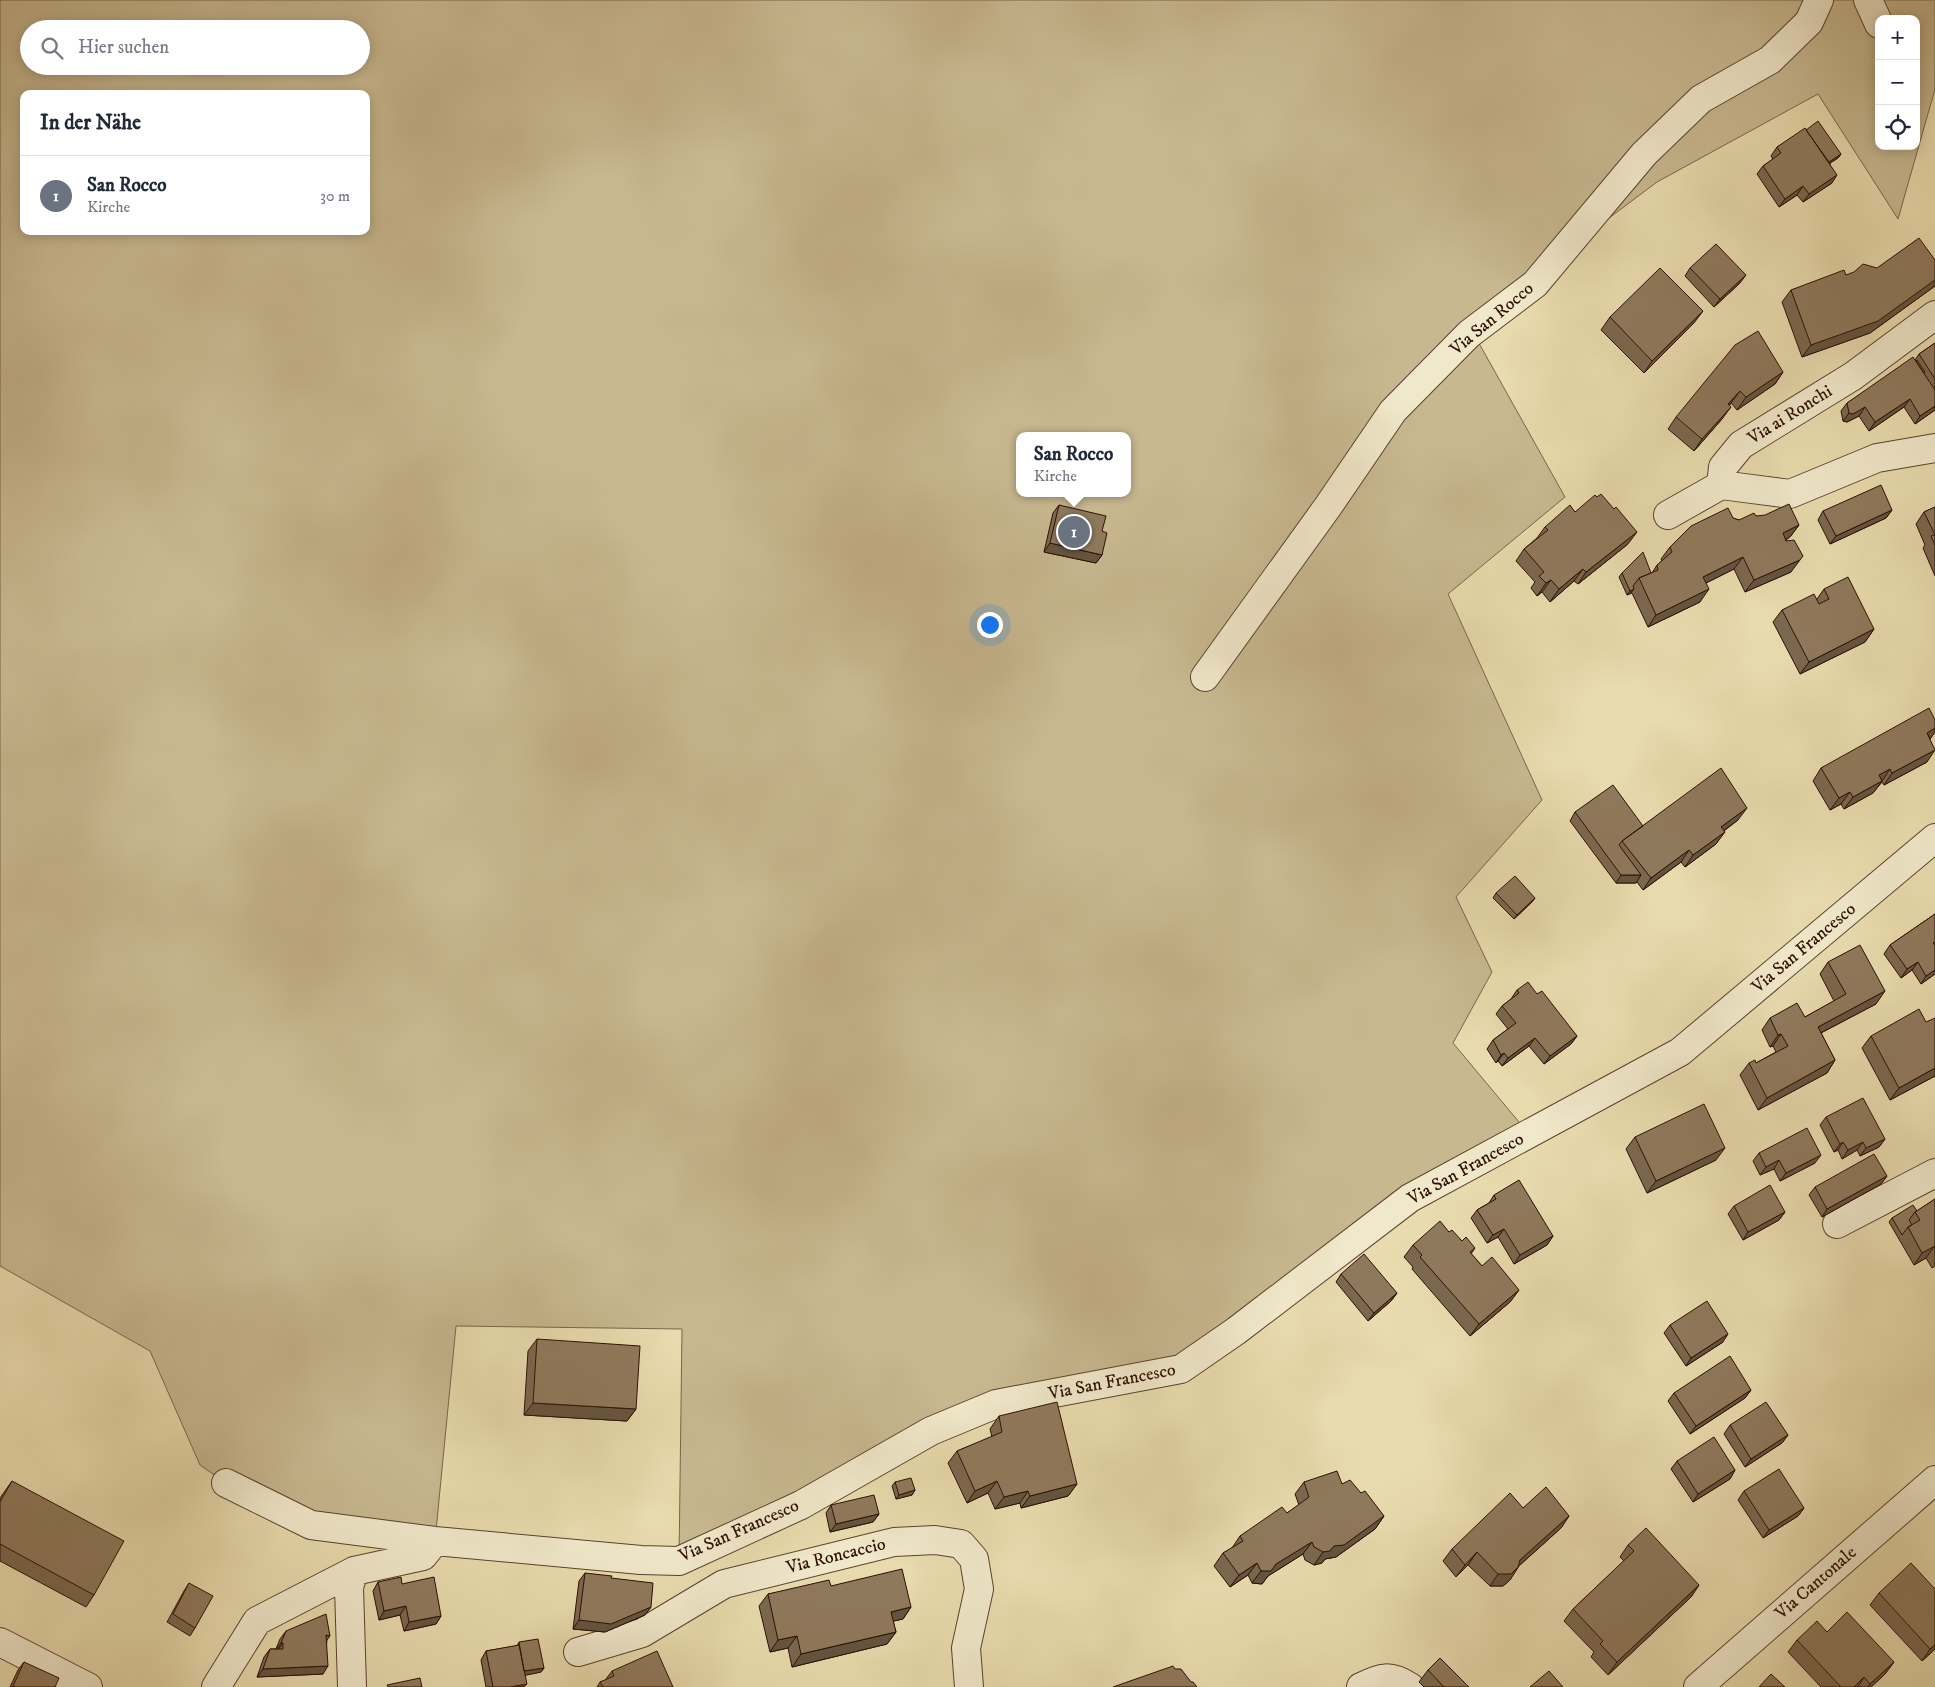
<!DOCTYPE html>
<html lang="de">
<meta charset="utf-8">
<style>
:root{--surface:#fff;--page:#f2f2f3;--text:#1f2937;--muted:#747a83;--line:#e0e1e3;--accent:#111827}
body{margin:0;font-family:"IM FELL DW Pica",serif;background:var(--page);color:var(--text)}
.controls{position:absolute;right:15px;top:15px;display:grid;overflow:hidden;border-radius:10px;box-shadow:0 2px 12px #0003}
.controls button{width:45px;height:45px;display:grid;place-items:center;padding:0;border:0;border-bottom:1px solid var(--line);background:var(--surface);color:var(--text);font:25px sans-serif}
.you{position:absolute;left:989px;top:624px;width:18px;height:18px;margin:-12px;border:4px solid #fff;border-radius:50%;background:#1a73e8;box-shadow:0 0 0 8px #1a73e833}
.badge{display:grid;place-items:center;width:32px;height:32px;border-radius:50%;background:var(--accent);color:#fff;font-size:16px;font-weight:700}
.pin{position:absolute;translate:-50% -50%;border:2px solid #fff;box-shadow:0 1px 5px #0006}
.popup{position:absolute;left:1016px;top:432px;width:115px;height:65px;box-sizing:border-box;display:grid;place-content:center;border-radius:10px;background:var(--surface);filter:drop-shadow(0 1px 4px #0005);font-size:16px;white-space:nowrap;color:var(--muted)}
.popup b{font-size:19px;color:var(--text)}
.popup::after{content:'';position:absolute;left:50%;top:100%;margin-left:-10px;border:10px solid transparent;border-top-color:var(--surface)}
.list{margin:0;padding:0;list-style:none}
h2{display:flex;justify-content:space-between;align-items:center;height:65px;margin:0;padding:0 20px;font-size:21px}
h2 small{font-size:16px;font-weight:400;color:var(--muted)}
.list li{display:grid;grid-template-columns:32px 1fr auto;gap:15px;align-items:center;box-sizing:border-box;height:80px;padding:0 20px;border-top:1px solid var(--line)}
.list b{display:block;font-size:19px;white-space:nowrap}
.list p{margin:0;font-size:16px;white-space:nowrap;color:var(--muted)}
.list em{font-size:16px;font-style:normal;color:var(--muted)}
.icon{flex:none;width:28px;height:28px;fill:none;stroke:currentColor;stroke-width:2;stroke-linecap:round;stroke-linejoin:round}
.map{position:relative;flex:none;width:1935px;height:1687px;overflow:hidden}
.search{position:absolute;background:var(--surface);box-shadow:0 2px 12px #0003;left:20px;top:20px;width:350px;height:55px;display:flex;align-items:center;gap:12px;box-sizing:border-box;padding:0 18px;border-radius:28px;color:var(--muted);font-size:19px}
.panel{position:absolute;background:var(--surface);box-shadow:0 2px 12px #0003;left:20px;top:90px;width:350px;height:145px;border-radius:10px}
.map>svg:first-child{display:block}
.green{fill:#c8b890;stroke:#7b644a;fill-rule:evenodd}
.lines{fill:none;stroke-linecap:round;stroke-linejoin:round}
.minor-casing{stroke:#5c422e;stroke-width:30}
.minor{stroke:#f0e8ca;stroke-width:28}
.wall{fill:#7b684f;stroke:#2e0f04}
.shaded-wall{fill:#645540;stroke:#2e0f04}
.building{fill:#8f795c;stroke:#2e0f04}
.labels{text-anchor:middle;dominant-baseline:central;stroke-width:4.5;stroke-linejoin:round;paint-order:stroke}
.street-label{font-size:18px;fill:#2e0f04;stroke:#f0e8ca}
</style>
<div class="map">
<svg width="1935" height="1687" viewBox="0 0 1935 1687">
<rect width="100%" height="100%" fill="#e8dbad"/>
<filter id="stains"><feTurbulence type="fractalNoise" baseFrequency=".004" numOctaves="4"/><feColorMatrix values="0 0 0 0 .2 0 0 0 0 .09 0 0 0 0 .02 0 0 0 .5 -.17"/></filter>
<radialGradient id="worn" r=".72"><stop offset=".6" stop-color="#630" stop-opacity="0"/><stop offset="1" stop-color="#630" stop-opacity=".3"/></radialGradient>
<path class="green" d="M0,0h1935v89l-37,130 -80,-125 -161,88 -92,69 -94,78 94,168 -117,97 94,206 -86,97 36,75 -39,71 76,91 -119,64 -229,171 -185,35 -317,157 3,-232 -226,-3 -21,215 -124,-16 -85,-42 -26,-18 -50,-114 -150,-85zM1879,19h37v127h-37zM29,29h332v37h-332zM24,94h342v137h-342zM1020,436h108v57h-108z"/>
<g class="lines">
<g class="minor-casing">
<path id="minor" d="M1868,0l11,24
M1935,315l-82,61 -112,69 -18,22 -2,18 69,9 87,-36 58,-10
M1668,515l53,-30
M1205,677l124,-172 64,-94 76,-77 66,-50 109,-130 57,-55 69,-39 39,-38 10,-22
M1837,1224l98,-51
M226,1483l85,42 124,16 206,19 38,1 122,-56 130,-74 65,-27 185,-35 55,-38 174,-133 270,-146 255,-214
M0,1642l88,45
M578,1652l64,-19 82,-49 170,-42 41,-2 26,4 13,15 5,30 -13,59 3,39
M216,1687l41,-66 97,-50 69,-15 12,-15
M352,1687l-3,-100 5,-16
M1361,1687c20,-10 29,-13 49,0
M1698,1687l237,-207"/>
</g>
<use href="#minor" class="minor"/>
</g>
<path class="wall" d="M1806,130l35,24 -3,4 -8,5 2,20 -29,19 -6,-7 -18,12 -22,-33 6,-8 10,-7 -2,-3 6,-9z
M1935,260v26l-65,47 -68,24 -20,-55 9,-12 55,-15z
M1690,268l50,15 -26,24 -29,-31z
M1610,317l84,6 -50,50 -43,-43z
M1935,343v67l-20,14 -11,-17 -35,24 -10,-15 -12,6 -4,-1 -2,-10 6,-8 68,-43 4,-6z
M1783,372l-8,12 -38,26 -6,-7 -9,16 -28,32 -26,-22 8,-12z
M1059,505l43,26v24l-6,8 -52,-11 9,-39z
M1935,507v69l-12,-28 2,-3 -9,-21 8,-12z
M1892,510l-6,8 -56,26 -12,-24 5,-9z
M1575,512l53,32 -50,40 -4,-3 -24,21 -8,-10 -5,4 -6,-8 4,-6 -19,-21 8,-12 13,-11 8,-11z
M1756,516l43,9 -9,12 -4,3 5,32 -46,20 -11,-23 -28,14 -6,19 -52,25 -16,-34 -5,2 -8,-18 3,-4h30l5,-8 5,-4 -1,-2 9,-12 63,-29 6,2z
M1824,589l50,40 -9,13 -65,32 -27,-52 9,-12 35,-11z
M1935,720v12l-5,7 -3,23 -43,23 -2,-3 -9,11 -29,16 -3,-5 -11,6 -17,-29 8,-13z
M1575,812l68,14 95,-6 -14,11 -8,13 -31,23 -4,-5 -38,28 -6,-8 -1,1h-20l-46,-62z
M1496,893l39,5 -3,4 -18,17 -21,-21z
M1935,914v60l-14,10 -9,-14 -11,8 -17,-24 6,-9z
M1828,962l48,42 -55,29 14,27 -8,13 -69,37 -18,-35 9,-12h7l20,-11 -3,-6 -3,1 -8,-17 8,-12 35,-1 29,-16 -14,-27z
M1517,990l20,4 40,42 -6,8 -27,20 -15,-18 -27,20 -4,-5 -2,2 -9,-14 6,-9 15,-11 -12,-15 6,-8 9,-7z
M1871,1036l64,40 -45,24 -28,-52z
M1826,1117l59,22 -6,8 -19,9 -3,-6 -15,9 -4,-9 -4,2 -14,-27z
M1635,1137l81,23 -69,33 -21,-44z
M1759,1153l56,10 -35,18 -6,-12 -14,6 -7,-14z
M1887,1176l-6,8 -59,33 -13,-22 6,-8z
M1494,1195l59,41 -6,9 -33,19 -16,-27 -11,6 -16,-25 6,-8 12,-7z
M1935,1199v67l-3,2 -6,-10 -12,7 -25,-43 3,-4 25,-7z
M1734,1206l51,6 -6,8 -36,20 -15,-26z
M1449,1232l13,9 13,7 -4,6 11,12 37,24 -9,12 -40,34 -58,-67 1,-2 -9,-10 9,-12z
M1341,1274l56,19 -6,8 -23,20 -32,-39z
M1670,1325l53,17 -37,24 -22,-33z
M537,1339l99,70 -9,12 -103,-6 4,-64z
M1751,1390l-6,8 -55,36 -22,-33 6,-8z
M999,1416l78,68 -9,12 -47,12 -1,-5 -25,6 -7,-16 -21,10 -19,-40 9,-12 35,-14 -2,-8z
M1730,1425l58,10 -6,8 -37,24 -21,-33z
M1677,1461l58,9 -5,9 -37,23 -22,-33z
M12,1481l82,114 -8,12 -86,-46v-63z
M895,1482l20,8 -3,5 -16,4 -4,-13z
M1304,1482l38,2 19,9 23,23 -9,13 -39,28 -11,2 -3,4 -8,2 -9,-5 -2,-6 -35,22 -6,8 -10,-1 -4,-8 -18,12 -16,-21 9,-13 9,-5 8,-12 47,-23 12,-8 -4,-11z
M1744,1491l60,17 -6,8 -35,22 -25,-38z
M831,1505l48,9 -6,8 -43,10 -4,-19z
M1523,1508l46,8 -8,12 -42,38 -9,14 -7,6h-13l-22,-21 -12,12 -13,-16 9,-12z
M1628,1545l71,40 -8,12 -83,78 -17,-18 3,-5 -30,-31 9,-12 51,-48 -4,-4z
M585,1573l66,34 -6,8 -40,17 -32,-3 6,-48z
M378,1582l24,2 39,32 -5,8 -32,7 -4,-16 -21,5 -6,-29z
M189,1583l6,45 -5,8 -23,-14 17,-31z
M831,1586l80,21 -8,12 -10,2 3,11 -9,12 -95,23 -4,-19 -18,4 -11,-46 9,-12z
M1935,1589v60l-13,12 -52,-56 9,-12z
M286,1631l44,5 -3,4 -4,34 -66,3 7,-20 6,-8h6l4,-10z
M1827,1632l67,30 -9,12 -14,13h-50l-33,-35 9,-12z
M519,1642l25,26 -3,4 -16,3 -1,12h-38l-5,-27 5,-9 31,-5z
M24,1662l31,25h-45l8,-17z
M1428,1670l41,17h-45l-5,-5z
M612,1671l61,16h-76l3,-5 6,-2v-1z"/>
<path class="shaded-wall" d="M1841,154l-3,4 -17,11 3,-4z
M1837,175l-5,8 -29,19 6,-8z
M1803,186l-6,9 -18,12 6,-8z
M1746,275l-6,8 -26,24 6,-8z
M1935,280v6l-65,47 -68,24 9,-12z
M1703,311l-9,12 -50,50 8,-12z
M1783,372l-8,12 -38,26 9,-13z
M1740,391l-9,12 -12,13 9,-12z
M1910,399l-6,8 -35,24 6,-9z
M1935,406v4l-20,14 5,-8z
M1731,407l-9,12 -28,32 8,-12z
M1865,407l-6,9 -12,6 -4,-1 6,-8z
M1892,510l-6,8 -56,26 6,-8z
M1799,525l-9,12 -16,9 9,-13z
M1637,532l-9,12 -50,40 8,-12z
M1050,543l52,12 -6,8 -52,-11z
M1743,557l-9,12 -40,20 9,-12z
M1800,560l-9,12 -46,20 9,-12z
M1583,569l-9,12 -24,21 9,-13z
M1551,580l-9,12 -5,4 9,-13z
M1634,589l-3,4 -4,2 3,-4z
M1709,589l-9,13 -52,25 8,-12z
M1874,629l-9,13 -65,32 9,-12z
M1935,728v4l-5,7 -3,-6z
M1935,750l-8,12 -43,23 8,-12z
M1890,769l-8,12 -3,-6z
M1882,781l-9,12 -29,16 9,-12z
M1850,792l-9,12 -11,6 9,-12z
M1747,808l-9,12 -26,19 9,-12z
M1725,832l-9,12 -31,23 8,-12z
M1689,850l-8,12 -38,28 8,-12z
M1621,875h20l-5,8h-20z
M1535,898l-3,4 -18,17 3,-4z
M1918,962l-6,8 -11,8 6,-9z
M1935,970v4l-14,10 5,-8z
M1885,991l-9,13 -67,35 9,-12z
M1781,1034l-8,12 -3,1 8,-12z
M1577,1036l-6,8 -27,20 6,-8z
M1535,1038l-6,8 -27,20 6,-8z
M1504,1053l-6,8 -2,2 5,-8z
M1835,1060l-8,13 -69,37 9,-12z
M1935,1068v8l-45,24 9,-12z
M1885,1139l-6,8 -19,9 6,-8z
M1843,1142l-5,8 -4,2 6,-8z
M1863,1142l-6,8 -15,9 6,-9z
M1725,1148l-9,12 -69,33 9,-12z
M1821,1155l-6,8 -35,18 6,-8z
M1779,1160l-5,9 -14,6 6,-8z
M1887,1176l-6,8 -59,33 5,-8z
M1785,1212l-6,8 -36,20 5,-8z
M1504,1229l-6,8 -11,6 6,-8z
M1553,1236l-6,9 -33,19 6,-9z
M1935,1245l-9,13 -12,7 8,-12z
M1519,1290l-9,12 -40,34 9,-12z
M1397,1293l-6,8 -23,20 6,-8z
M1728,1334l-5,8 -37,24 5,-8z
M1751,1390l-6,8 -55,36 6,-8z
M533,1403l103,6 -9,12 -103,-6z
M1788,1435l-6,8 -37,24 6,-8z
M1735,1470l-5,9 -37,23 5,-8z
M997,1481l-9,12 -21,10 8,-12z
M1077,1484l-9,12 -47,12 9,-12z
M915,1490l-3,5 -16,4 3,-4z
M1028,1491l-8,12 -25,6 9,-12z
M1804,1508l-6,8 -35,22 6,-8z
M879,1514l-6,8 -43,10 6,-8z
M1384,1516l-9,13 -39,28 -11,2 -3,4 -8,2 9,-13 11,-6z
M1569,1516l-8,12 -49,44 8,-12z
M1312,1542l-9,12 -35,22 -6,8 -10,-1 9,-12z
M1477,1552l-9,13 -12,12 9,-12z
M1257,1563l-9,12 -18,12 9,-12z
M1518,1567l-8,13 -7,6h-13l8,-12z
M1699,1585l-8,12 -83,78 9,-13z
M406,1606l-6,9 -21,5 5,-9z
M651,1607l-6,8 -40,17 -32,-3 6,-9z
M911,1607l-8,12 -21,5 9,-12z
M441,1616l-5,8 -32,7 5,-9z
M896,1632l-9,12 -95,23 9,-13z
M797,1636l-9,12 -18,4 8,-12z
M281,1643h2l-6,8h-2z
M1935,1645v4l-13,12 8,-12z
M1894,1662l-9,12 -14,13h-3l2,-3z
M328,1666l-5,8 -66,3 6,-8z
M544,1668l-3,4 -19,4 2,-5z
M1864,1677l-6,10h-4z
M527,1684l-3,3h-14z"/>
<path class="building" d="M1818,121l23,33 -12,8 -23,-32z
M1805,128l32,47 -28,19 -6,-8 -18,13 -22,-33 18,-13 -4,-6z
M1919,238l16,22v20l-57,41 -67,24 -20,-55 53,-20 2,5 8,-3 9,-8 14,4z
M1716,244l30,31 -26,24 -30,-31z
M1660,268l43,43 -51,50 -42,-44z
M1758,331l25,41 -37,25 -6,-6 -12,13 3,3 -29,32 -26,-22 59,-72z
M1935,343v36l-16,-25z
M1913,357l22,33v16l-15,10 -10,-17 -35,23 -10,-15 -12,7 -4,-1 -2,-10z
M1917,360l8,12 -1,1 -8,-12z
M1881,485l11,25 -56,26 -13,-25z
M1601,494l13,15 2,-2 21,25 -51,40 -3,-3 -24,20 -8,-9 -5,3 -7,-7 5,-4 -20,-23 24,-19 -3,-3 25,-22 5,7 20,-17 2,2z
M1789,504l10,21 -16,8 3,8 8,-1 9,16 -3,4 -46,20 -11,-23 -40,20 6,12 -53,26 -17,-37 19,-8 -1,-5 15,-13 -2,-5 21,-21 37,-18 5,10 6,2 15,-7 2,3 9,-1z
M1059,505l47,11 -4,15 5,2 -5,22 -52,-12z
M1935,507v38l-4,-9 4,-1 -11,-23z
M1643,552l8,21 -12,5 -6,8 1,3 -4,2 -8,-18z
M1848,577l26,52 -65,33 -27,-52 32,-16 5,10 10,-5 -5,-10z
M1929,708l6,12v8l-8,5 8,17 -43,23 -2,-4 -11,6 3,6 -29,16 -3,-5 -11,6 -18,-30z
M1721,768l26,40 -26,19 4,5 -32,23 -4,-5 -38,28 -29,-37z
M1613,785l30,41 -21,15 -3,4 22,30h-20l-46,-63z
M1515,876l20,22 -18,17 -21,-22z
M1935,914v28l-2,1 2,2v25l-9,6 -8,-14 -11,7 -17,-24z
M1860,945l25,46 -67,36 17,33 -68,38 -18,-35 6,-3 1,3 32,-17 -7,-12 -3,1 -8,-17 27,-15 8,14 41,-23 -18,-32z
M1528,982l9,12 5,-3 35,45 -27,20 -15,-18 -27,20 -4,-5 -3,2 -8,-15 23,-17 -14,-17 17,-13 -2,-3z
M1919,1009l7,13 9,-4v50l-36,20 -28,-52z
M1863,1098l22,41 -19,9 -3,-6 -15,8 -5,-8 -3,2 -14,-27z
M1704,1104l21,44 -69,33 -21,-44z
M1807,1128l14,27 -35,18 -7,-13 -13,7 -7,-14z
M1874,1154l13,22 -60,33 -12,-22z
M1519,1180l34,56 -33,19 -16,-26 -11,6 -16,-25 19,-11 -2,-4z
M1770,1185l15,27 -37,20 -14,-26z
M1935,1199v47l-13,7 -14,-26 12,-7 -5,-8z
M1913,1205l4,6 -2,1 -6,8 3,5 -4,2 -6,8 -10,-17z
M1440,1221l9,11 3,-2 10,11 4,-4 9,11 -5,4 12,14 10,-9 27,33 -40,34 -59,-67 2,-2 -9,-10z
M1364,1254l33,39 -23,20 -33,-39z
M1707,1301l21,33 -37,24 -21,-33z
M537,1339l103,7 -4,63 -103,-6z
M1730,1356l21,34 -55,36 -22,-33z
M1057,1402l20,82 -47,12 -2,-5 -24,6 -7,-16 -22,10 -18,-40 45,-19 -3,-16z
M1766,1402l22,33 -37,24 -21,-34z
M1714,1437l21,33 -37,24 -21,-33z
M1779,1469l25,39 -35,22 -25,-39z
M1337,1471l5,13 8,-4 11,13 4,-2 19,25 -40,29 -10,1 -4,5 -7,1 -9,-5 -2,-5 -36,22 -5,7h-10l-4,-8 -18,12 -16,-22 20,-12 -3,-5 42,-29 5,6 22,-16 -5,-15z
M911,1478l4,12 -16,5 -4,-13z
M12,1481l112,60 -30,54 -94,-51v-42z
M1546,1487l23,29 -49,44 -2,7 -7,7h-13l-21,-22 -12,13 -13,-16 58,-56 13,15z
M874,1495l5,19 -43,10 -5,-19z
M1646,1528l53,57 -82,77 -17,-18 3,-3 -30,-32 61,-58 -6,-6z
M1911,1563l24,26v56l-5,4 -51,-56z
M902,1569l9,38 -20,5 5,20 -95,22 -4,-18 -19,4 -10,-46 61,-14 2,6z
M585,1573l27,3 -1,2 42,5 -2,24 -40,17 -32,-4z
M401,1577l1,7 32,-7 7,39 -32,6 -3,-16 -22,5 -6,-29z
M189,1583l24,13 -18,32 -22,-14z
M1847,1612l47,50 -24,22 -6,-7 -10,10h-13l-44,-47 20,-19 10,11z
M326,1614l4,22 -4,-1 2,31 -65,3 7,-20h13v-6h-2l5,-12z
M538,1639l6,29 -20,3 -5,-29z
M519,1645l8,39 -17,3h-17l-7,-36z
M657,1651l16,36h-70l-3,-5 14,-6 -2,-5z
M1440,1658l29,29h-25l-16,-17z
M24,1662l35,16 -4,9h-39l-3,-1z
M1173,1666l2,3h6l10,13h2l4,5h-84z
M1549,1671l14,16h-33z
M1771,1674l14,13h-26z
M420,1678l2,9h-34l-1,-2z"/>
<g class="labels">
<g class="street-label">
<text transform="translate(1492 319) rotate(-40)">Via San Rocco</text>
<text transform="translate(1790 415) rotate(-32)">Via ai Ronchi</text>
<text transform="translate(1804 948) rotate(-40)">Via San Francesco</text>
<text transform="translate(1466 1169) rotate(-29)">Via San Francesco</text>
<text transform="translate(1112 1382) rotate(-11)">Via San Francesco</text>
<text transform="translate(739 1531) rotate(-24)">Via San Francesco</text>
<text transform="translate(836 1556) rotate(-14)">Via Roncaccio</text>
<text transform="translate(1816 1583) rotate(-41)">Via Cantonale</text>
</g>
</g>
<rect width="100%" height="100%" filter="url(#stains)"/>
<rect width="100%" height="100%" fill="url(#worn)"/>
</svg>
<div class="controls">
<button>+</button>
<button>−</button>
<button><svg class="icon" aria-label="locate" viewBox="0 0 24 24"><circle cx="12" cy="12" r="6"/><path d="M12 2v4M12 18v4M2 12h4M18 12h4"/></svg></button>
</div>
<div class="you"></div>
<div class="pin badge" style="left:1074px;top:532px;background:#6b7280">1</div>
<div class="popup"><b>San Rocco</b>Kirche</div>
<div class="search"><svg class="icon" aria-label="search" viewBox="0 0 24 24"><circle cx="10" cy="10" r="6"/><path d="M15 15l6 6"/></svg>Hier suchen</div>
<section class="panel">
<h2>In der Nähe<small></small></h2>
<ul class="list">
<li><span class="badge" style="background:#6b7280">1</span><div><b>San Rocco</b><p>Kirche</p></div><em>30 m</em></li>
</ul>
</section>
</div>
